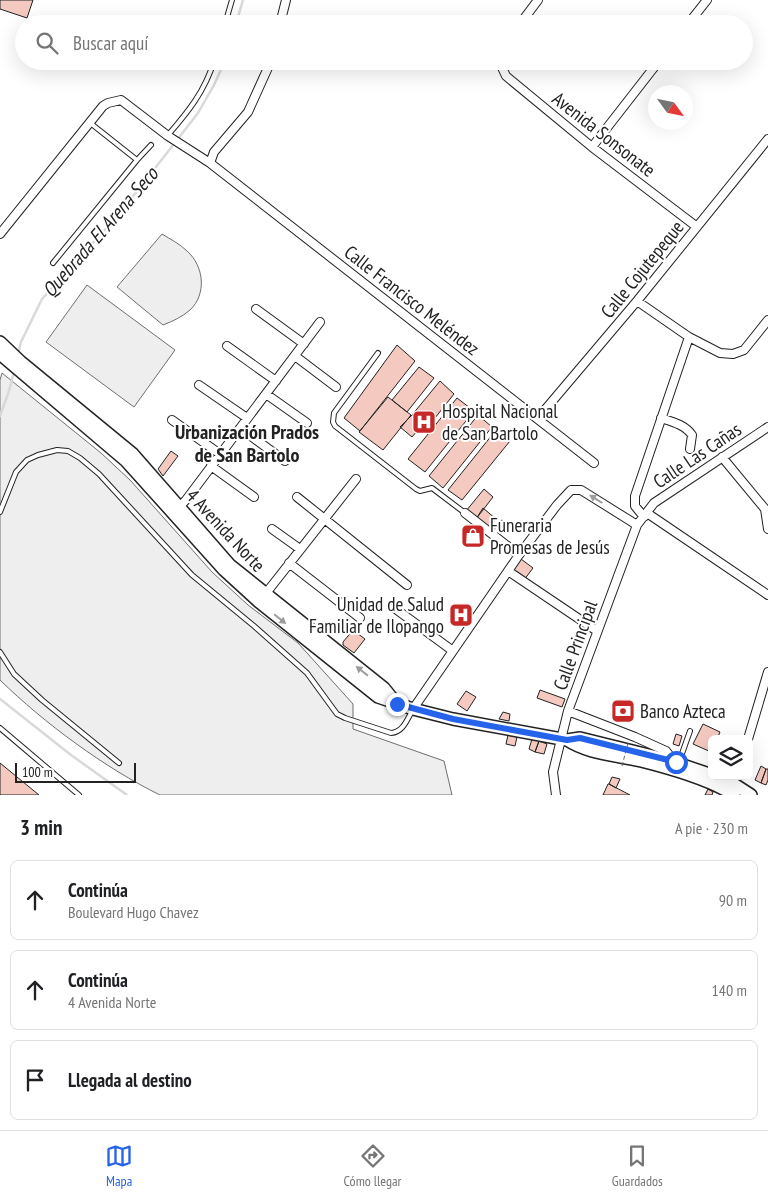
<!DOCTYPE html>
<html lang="es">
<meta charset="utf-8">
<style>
:root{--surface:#fff;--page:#f2f2f2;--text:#202124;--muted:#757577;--line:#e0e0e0;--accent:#2563eb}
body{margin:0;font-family:"PT Sans Narrow",sans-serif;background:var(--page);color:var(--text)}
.controls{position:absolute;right:15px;bottom:15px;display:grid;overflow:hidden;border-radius:8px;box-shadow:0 5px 20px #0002}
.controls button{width:45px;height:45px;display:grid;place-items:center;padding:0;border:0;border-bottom:1px solid var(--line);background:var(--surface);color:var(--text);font:25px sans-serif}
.compass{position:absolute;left:648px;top:85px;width:45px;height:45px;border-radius:50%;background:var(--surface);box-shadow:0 5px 20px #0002;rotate:123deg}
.scale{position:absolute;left:15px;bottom:12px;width:121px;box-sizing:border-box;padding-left:5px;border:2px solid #222;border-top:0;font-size:14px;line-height:18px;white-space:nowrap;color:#222;-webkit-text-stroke:4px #fff;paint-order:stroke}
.stop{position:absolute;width:15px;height:15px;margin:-11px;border:4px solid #2563eb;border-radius:50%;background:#fff}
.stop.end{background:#2563eb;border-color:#fff;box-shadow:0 1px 5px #0008}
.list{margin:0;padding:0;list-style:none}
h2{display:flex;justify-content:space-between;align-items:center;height:65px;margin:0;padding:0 20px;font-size:21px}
h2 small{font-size:16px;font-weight:400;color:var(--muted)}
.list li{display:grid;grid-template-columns:32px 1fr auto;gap:15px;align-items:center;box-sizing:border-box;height:80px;margin:0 10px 10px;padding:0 10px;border:1px solid var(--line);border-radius:8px}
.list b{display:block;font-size:19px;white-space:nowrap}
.list p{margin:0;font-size:16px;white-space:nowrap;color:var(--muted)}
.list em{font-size:16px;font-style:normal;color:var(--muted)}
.icon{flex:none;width:28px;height:28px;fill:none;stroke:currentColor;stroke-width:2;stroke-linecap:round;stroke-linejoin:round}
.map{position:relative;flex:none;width:768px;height:795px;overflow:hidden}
.search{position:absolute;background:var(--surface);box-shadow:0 5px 20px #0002;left:15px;right:15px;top:15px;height:55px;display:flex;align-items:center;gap:12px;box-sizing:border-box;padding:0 18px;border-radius:28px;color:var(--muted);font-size:19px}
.sheet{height:335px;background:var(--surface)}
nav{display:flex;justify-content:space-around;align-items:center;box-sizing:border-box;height:70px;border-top:1px solid var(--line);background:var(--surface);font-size:14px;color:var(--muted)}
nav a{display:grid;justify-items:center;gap:2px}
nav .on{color:var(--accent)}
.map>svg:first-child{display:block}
.green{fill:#eee;stroke:#6f6f6f}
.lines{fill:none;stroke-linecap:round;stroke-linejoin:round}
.stream{stroke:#d9d9d9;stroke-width:2.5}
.building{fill:#f3c9c0;stroke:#222}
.lane-casing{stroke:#222;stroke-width:6}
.street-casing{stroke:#222;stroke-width:10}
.primary-casing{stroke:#222;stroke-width:14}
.lane{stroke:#fff;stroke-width:4}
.street{stroke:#fff;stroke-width:8}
.primary{stroke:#fff;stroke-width:11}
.path-bridge{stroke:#646464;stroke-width:1;stroke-dasharray:4 2.5;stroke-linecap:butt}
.oneway{fill:#9c9c9c}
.route{stroke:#2563eb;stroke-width:6}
.labels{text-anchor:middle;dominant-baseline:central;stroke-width:4;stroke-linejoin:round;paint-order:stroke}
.street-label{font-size:19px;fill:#222;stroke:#fff}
.poi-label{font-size:19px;fill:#222;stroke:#fff;text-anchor:start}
.water-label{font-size:20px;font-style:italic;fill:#222;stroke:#fff}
.neighbourhood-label{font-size:20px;font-weight:bold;fill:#222;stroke:#fff}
</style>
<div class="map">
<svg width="768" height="795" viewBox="0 0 768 795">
<rect width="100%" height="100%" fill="#fff"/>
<path class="green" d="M162,234c8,5 18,10 25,17 17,15 20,43 3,59 -8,7 -17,11 -27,15l-46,-38z
M87,285l88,65 -41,57 -88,-65z
M2,373l99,80 29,27 82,92 36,33 50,38 55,61v25l91,32 8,34h-292c-55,-27 -116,-72 -160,-115v-300z"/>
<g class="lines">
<path class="stream" d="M236,24l7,-24
M18,354l3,-12 21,-43 77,-85 51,-65 28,-36 16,-28 11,-24
M0,416l9,-25 5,-19
M0,699l71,56 56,40"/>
</g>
<path class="building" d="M0,0h33l-6,18 -27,-9z
M397,345l18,16 -55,70 -16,-13z
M419,367l15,11 -27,34 -15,-12z
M440,381l14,13 -27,34 -15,-13z
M388,397l23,18 -28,35 -24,-18z
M457,398l17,13 -49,61 -17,-13z
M412,415l11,9 -11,13 -12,-10z
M478,415l14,12 -49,61 -14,-12z
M496,430l14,11 -48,59 -14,-10z
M171,451l7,5 -15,20 -5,-7z
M484,489l9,8 -17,22 -10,-8z
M483,508l13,11 -8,10 -12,-10z
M472,528l9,6 -8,10 -8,-7z
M521,559l12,9 -9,12 -11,-9z
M353,630l12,9 -11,14 -11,-8v-3z
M540,690l25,9 -3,8 -25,-9z
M466,691l10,6 -9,14 -10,-7z
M620,700l13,4 -6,18 -13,-4z
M503,712l7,2 -1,7 -10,-2z
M703,724l17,8 -3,7h-5l-1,13 -18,-8z
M676,734l6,2 -3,10 -6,-2z
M508,735l9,2 -2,9 -9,-2z
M532,739l7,2 -4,11 -6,-3z
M539,741l8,3 -3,10 -9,-2z
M0,763l39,32h-39z
M761,766l5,3 -5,14 -6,-3z
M766,769h2v11l-2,5 -5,-2z
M612,777l8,2 -4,9 -7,-4z
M608,784h1l21,11h-27z
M708,789l5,3 -1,3h-7z"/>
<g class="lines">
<g class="lane-casing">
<path id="lane" d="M225,24l7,-24
M89,122l48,38
M168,135c20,-23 37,-44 46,-74
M53,263l84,-103 14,-15
M378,353l-44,60 -1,9 2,4 81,63 4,2 12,-3 33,25
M0,512l16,-40 11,-12 11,-5 19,-5 11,1 12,7 19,16 93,101 62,51 53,47 30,41 8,4 46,15c12,-1 16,-13 21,-22
M493,535l9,-12
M0,652l14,22 28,26 77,63
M0,728l79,67
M679,762l11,-31"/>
</g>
<g class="street-casing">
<path id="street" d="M280,24l6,-24
M520,24l18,-24
M688,24l19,-24
M499,61l7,15 86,71 105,80
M592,147l67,-86
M210,163l4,-11 34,-40 23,-51
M0,234l103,-128 5,-3 13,-3 47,36 42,27 384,300
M637,301l52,36 31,16 13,1 11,-4 24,-30
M256,309l48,35
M227,346l49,35
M295,356l41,31
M199,385l48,33
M266,394l41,29
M538,418l99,-117 131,-162
M661,418c12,4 24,7 31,17l-2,14
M172,420l48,34
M240,428l45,33
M722,457l43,52 3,20
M211,466l43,31
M297,497l110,88
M177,509l9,-9 134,-178
M465,513l54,42
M647,513l121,82
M644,517l-9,-11v-10l54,-159
M272,529l28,20
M289,563l71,55
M508,571l89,60
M263,597l93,-118
M393,607l60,44
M413,709l106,-154 38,-50 14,-15h10l56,35
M568,711l67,26 31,14 8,10
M748,739l20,-67
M556,795l-3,-23 15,-61 69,-186 17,-22 114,-76"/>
</g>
<g class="primary-casing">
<path id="primary" d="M0,342l21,20 112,92 97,111 154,123 12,15
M0,354l126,107 98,109 35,32 119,95 35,12 40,10 114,21c21,14 49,15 74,21 28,7 69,19 93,34
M567,740l13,-2 85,21 47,16
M715,776l19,8 17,11"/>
</g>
<use href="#lane" class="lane"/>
<use href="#street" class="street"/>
<use href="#primary" class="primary"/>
<path class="path-bridge" d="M622,766l6,-23"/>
</g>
<defs><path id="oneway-solid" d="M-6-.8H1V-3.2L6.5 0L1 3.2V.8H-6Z" transform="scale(1.25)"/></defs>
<g class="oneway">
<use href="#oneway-solid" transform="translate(596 499) rotate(-148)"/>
<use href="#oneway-solid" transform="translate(280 619) rotate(39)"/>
<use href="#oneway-solid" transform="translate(362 671) rotate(-142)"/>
</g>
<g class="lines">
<path class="route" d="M397,704l56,15 114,21 13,-2 96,24"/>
</g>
<defs>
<g id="hospital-square" transform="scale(1.25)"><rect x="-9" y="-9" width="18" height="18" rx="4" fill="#c62828" stroke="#fff"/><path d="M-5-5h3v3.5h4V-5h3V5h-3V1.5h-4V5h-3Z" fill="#fff"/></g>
<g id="shop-square" transform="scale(1.25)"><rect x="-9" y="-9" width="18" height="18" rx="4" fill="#c62828" stroke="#fff"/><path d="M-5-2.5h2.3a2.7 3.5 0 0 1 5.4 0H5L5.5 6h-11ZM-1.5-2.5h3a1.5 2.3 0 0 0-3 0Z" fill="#fff"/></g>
<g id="bank-square" transform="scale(1.25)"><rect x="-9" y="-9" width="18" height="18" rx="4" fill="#c62828" stroke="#fff"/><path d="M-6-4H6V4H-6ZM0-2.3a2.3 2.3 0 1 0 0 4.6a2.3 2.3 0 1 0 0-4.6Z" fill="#fff"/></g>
</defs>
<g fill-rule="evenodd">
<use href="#hospital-square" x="424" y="422"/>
<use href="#shop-square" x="473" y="536"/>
<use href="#hospital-square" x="461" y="615"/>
<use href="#bank-square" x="623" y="711"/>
</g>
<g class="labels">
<g class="street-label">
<text transform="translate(604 134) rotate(38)">Avenida Sonsonate</text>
<text transform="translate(642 269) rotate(-51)">Calle Cojutepeque</text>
<text transform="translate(412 300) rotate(38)">Calle Francisco Meléndez</text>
<text transform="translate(697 455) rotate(-34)">Calle Las Cañas</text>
<text transform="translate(226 530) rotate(47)">4 Avenida Norte</text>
<text transform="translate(575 645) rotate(-70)">Calle Principal</text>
</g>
<g class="poi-label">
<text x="442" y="411">Hospital Nacional<tspan x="442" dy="22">de San Bartolo</tspan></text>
<text x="490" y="525">Funeraria<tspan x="490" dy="22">Promesas de Jesús</tspan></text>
<text x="444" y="604" text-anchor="end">Unidad de Salud<tspan x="444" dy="22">Familiar de Ilopango</tspan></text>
<text x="640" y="711">Banco Azteca</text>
</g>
<g class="water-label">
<text transform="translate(100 232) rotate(-49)">Quebrada El Arena Seco</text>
</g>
<g class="neighbourhood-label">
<text x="247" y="432">Urbanización Prados<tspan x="247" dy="23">de San Bartolo</tspan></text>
</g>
</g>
</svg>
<div class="controls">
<button><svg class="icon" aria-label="layers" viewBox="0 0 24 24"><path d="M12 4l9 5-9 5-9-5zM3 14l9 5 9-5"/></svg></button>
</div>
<svg class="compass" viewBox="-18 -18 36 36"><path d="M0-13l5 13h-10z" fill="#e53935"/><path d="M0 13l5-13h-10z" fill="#757577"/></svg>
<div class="scale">100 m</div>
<div class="stop" style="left:676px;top:762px"></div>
<div class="stop end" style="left:397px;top:704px"></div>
<div class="search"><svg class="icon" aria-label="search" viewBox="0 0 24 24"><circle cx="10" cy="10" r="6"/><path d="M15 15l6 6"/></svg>Buscar aquí</div>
</div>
<section class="sheet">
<h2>3 min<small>A pie · 230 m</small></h2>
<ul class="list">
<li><svg class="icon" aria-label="ahead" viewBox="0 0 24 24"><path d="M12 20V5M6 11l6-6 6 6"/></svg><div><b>Continúa</b><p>Boulevard Hugo Chavez</p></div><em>90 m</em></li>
<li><svg class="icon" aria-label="ahead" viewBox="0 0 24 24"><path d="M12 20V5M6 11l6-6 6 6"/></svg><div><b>Continúa</b><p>4 Avenida Norte</p></div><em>140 m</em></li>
<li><svg class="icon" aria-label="arrive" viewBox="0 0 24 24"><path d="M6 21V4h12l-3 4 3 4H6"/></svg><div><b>Llegada al destino</b></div></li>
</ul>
</section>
<nav>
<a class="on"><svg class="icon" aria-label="map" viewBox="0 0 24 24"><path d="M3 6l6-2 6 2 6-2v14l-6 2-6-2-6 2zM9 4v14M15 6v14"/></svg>Mapa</a>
<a><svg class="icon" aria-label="directions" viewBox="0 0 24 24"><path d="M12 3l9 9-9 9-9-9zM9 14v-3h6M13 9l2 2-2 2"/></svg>Cómo llegar</a>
<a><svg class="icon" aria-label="saved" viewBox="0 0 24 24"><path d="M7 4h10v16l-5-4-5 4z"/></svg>Guardados</a>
</nav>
